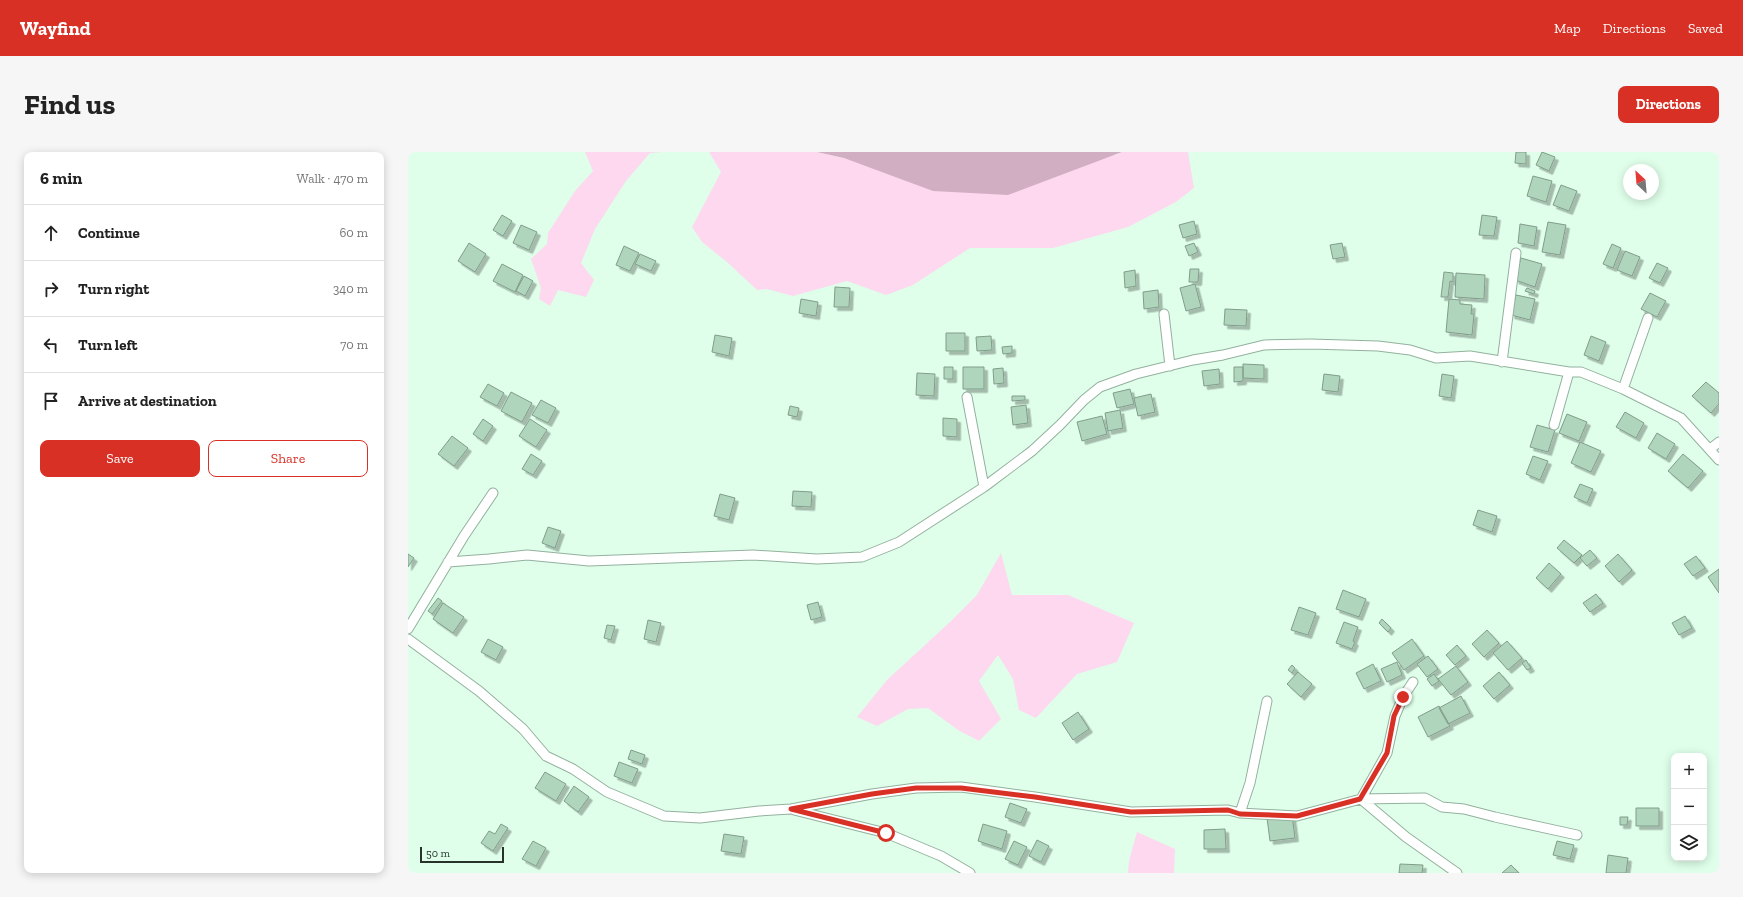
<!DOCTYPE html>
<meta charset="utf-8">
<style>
:root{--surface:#fff;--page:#f6f6f6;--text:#222;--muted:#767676;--line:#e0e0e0;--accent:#d93025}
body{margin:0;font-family:"Zilla Slab",serif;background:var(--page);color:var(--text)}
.controls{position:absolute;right:12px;bottom:12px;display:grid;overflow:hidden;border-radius:8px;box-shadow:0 2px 10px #0003}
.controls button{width:36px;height:36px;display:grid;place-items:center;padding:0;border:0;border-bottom:1px solid var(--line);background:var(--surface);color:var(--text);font:20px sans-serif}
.compass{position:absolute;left:1215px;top:12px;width:36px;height:36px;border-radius:50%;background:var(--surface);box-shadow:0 2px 10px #0003;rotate:334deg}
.scale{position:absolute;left:12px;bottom:10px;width:84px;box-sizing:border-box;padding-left:4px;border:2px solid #26322a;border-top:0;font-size:11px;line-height:14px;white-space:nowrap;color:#26322a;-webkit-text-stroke:3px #dfffea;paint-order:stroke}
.stop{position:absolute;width:12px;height:12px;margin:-9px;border:3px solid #d93025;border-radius:50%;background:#fff}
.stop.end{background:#d93025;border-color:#fff;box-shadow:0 1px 4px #0008}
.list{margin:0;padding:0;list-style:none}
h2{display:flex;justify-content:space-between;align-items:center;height:52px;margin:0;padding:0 16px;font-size:17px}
h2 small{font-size:13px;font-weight:400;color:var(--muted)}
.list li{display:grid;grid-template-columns:26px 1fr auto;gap:12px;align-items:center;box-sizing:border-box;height:56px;padding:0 16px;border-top:1px solid var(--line)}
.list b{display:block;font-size:15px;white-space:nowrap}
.list em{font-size:13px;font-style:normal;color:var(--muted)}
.actions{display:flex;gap:8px;padding:12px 16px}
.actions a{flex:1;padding:9px 0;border:1px solid var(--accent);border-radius:8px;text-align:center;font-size:14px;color:var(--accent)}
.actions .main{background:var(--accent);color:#fff}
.icon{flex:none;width:22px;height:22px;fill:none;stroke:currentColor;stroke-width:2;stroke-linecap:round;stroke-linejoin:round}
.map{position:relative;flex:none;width:1311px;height:721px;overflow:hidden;border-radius:8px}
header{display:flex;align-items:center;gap:24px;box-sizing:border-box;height:56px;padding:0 20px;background:var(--accent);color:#fff}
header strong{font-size:19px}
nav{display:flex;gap:22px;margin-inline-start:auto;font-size:14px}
.intro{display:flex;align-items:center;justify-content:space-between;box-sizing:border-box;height:96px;padding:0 24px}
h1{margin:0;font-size:28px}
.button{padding:10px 18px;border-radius:8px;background:var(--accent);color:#fff;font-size:14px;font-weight:700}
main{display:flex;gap:24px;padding:0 24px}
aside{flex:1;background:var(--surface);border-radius:8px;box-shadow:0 2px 10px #0003}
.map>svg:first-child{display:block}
.green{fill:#fdd8ee}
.forest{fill:#d2aec3}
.building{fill:#b0d5bd;stroke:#809d8a;filter:url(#shadow)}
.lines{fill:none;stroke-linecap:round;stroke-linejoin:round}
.street-casing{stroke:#93b19e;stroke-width:11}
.street{stroke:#fff;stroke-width:9}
.route{stroke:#d93025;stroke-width:5}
</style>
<header>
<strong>Wayfind</strong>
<nav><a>Map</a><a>Directions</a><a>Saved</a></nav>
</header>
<div class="intro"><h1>Find us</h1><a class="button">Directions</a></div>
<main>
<aside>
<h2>6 min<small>Walk · 470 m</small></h2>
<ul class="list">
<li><svg class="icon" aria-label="ahead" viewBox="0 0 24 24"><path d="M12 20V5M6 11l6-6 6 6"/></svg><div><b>Continue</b></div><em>60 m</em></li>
<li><svg class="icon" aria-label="right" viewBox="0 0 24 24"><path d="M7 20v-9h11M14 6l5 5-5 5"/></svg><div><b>Turn right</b></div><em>340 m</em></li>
<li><svg class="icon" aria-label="left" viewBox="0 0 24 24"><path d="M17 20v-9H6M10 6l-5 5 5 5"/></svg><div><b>Turn left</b></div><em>70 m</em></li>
<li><svg class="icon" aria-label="arrive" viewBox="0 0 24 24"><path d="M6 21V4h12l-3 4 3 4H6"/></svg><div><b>Arrive at destination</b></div></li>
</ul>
<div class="actions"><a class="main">Save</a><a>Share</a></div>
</aside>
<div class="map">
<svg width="1311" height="721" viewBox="0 0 1311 721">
<defs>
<filter id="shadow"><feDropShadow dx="3.5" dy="3.5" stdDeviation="0" flood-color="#0004"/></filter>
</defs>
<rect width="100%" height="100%" fill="#dfffea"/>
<path class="green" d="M177,0h78l-13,1 -24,28 -31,48 -14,34 13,17 -8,17 -28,-7 -8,16 -11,-7 2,-11 -10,-29 16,-15 1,-11 27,-42 18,-20z
M301,0h108l27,6 272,-3 6,-3h66l6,36 -18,14 -48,25 -75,21h-83l-57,37 -27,10 -39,-14 -54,15 -26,-7 -10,1 -30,-28 -25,-20 -10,-15 29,-55z
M593,401l11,42h56l66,28 -17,39 -40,12 -41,44 -17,-8 -6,-31 -15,-24 -19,26 22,38 -22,22 -21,-11 -30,-22 -20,1 -31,17 -20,-9 30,-37 64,-59 26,-26z
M729,680l38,17 -1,24h-46l1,-12z"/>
<path class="forest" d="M409,0h305l-114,43 -75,-4 -89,-33z"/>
<path class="building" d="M1108,0h10v12l-11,-1z
M1134,0l13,5 -6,14 -13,-6z
M1125,24l19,5 -6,21 -19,-6z
M1153,33l16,6 -8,20 -16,-6z
M94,63l10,6 -9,15 -10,-6z
M1074,63l15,2 -3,19 -15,-1z
M786,69l3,13 -14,4 -4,-13z
M1140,70l18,3 -6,30 -18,-3z
M1112,72l17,3 -3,19 -16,-3z
M113,73l16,7 -8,18 -16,-7z
M61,91l17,11 -11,18 -17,-11z
M786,91l4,9 -9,4 -4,-10z
M934,91l3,14 -12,2 -3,-14z
M1204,92l9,4 -8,20 -10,-4z
M216,94l15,7 -9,18 -14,-6z
M1217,99l15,6 -8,19 -15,-6z
M232,102l16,7 -5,10 -16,-7z
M1113,106l21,6 -7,23 -20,-7z
M1249,111l11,5 -8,15 -11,-5z
M94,112l21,11 -8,17 -22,-11z
M782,117h9l-1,13h-9z
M727,118l1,16 -11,2 -1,-16z
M1036,120l9,1v9l-3,-1 -2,16h-7z
M1048,121l29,2 -1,24 -29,-2z
M116,124l9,5 -8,15 -9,-5z
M787,132l6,23 -15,4 -6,-23z
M427,135l15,1 -1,19h-15z
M1119,136l8,3 -1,3 -9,-3z
M750,138l1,17 -15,2 -1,-17z
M1242,141l16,8 -9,16 -16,-8z
M1108,143l19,4 -5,21 -19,-5z
M393,147l17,3 -2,14 -17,-3z
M1041,147l11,1v4l12,1 -1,9h3l-2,21 -26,-3z
M817,157l22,1 -1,16 -22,-1z
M538,181h19v18h-19z
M307,183l17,3 -3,18 -17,-4z
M583,184l1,14 -15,1 -1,-14z
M1183,184l15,6 -7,19 -15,-6z
M604,194v7l-9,1 -1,-7z
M835,212l21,1v14l-21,-1z
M536,215h9v12h-9z
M555,215h21v22h-21z
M826,215h9v14l-9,1z
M595,216l1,15 -10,1 -1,-15z
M811,217l1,15 -16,2 -2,-15z
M509,221l18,1 -1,22 -18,-1z
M916,222l16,2 -2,16 -16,-2z
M1034,222l12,2 -3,22 -12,-2z
M1298,230l13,11v11l-8,9 -19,-17z
M80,232l16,9 -7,13 -17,-9z
M722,237l4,15 -17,4 -4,-15z
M103,240l21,11 -10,19 -21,-11z
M743,242l4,18 -17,4 -4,-18z
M604,244h13v4l-13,1z
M133,248l15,8 -8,15 -16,-8z
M618,253l2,18 -15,2 -2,-18z
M382,254l9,2 -2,9 -9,-2z
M712,258l3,18 -15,3 -3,-18z
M1217,260l19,11 -8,15 -20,-11z
M1159,262l20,8 -8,19 -20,-8z
M694,264l5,18 -25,7 -5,-19z
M535,266l14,1v18l-14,-1z
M75,267l10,7 -10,15 -10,-7z
M122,267l17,11 -11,17 -17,-11z
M1129,273l18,5 -7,22 -18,-5z
M1249,281l18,11 -9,15 -18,-11z
M44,284l16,12 -14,18 -16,-12z
M1172,290l21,9 -10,21 -20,-9z
M123,302l11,7 -9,14 -11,-6z
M1275,302l20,17 -15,17 -20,-17z
M1125,304l15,5 -8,19 -14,-6z
M1172,332l13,5 -6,14 -13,-6z
M385,339l19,1 -1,15 -19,-1z
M312,342l15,4 -6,22 -15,-4z
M1070,358l19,6 -5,16 -19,-7z
M140,375l13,4 -6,17 -13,-5z
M1156,388l18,15 -8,8 -17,-15z
M1182,398l7,8 -10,8 -7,-8z
M0,402l6,4 -6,9z
M1210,402l14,16 -13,12 -14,-16z
M1288,404l9,12 -12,8 -9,-12z
M1141,411l12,11 -13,15 -12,-11z
M1311,417v24l-11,-16z
M935,438l23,9 -7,18 -23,-8z
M1188,442l7,9 -13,9 -7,-9z
M30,446l4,3 -10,13 -4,-3z
M410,450l4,15 -11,3 -4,-15z
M35,451l21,14 -11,16 -20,-14z
M891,455l17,6 -8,22 -17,-5z
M1277,464l7,12 -13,7 -7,-12z
M974,467l9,9 -3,4 -9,-9z
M240,468l13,3 -5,19 -12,-3z
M936,470l14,5 -5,14 2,1 -3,7 -16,-6z
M199,473l8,1 -4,14 -7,-2z
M1079,478l12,13 -15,14 -12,-13z
M80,487l15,8 -7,13 -15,-8z
M1004,487l12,17 -20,14 -12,-17z
M1099,489l15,17 -14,12 -15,-17z
M1049,493l9,11 -11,9 -9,-10z
M1020,504l10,13 -11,8 -10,-13z
M1118,508l5,8 -4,2 -5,-7z
M989,510l5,13 -15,7 -6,-13z
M965,512l8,17 -17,8 -8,-16z
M884,513l3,3 -3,5 -4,-3z
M1048,514l12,16 -17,13 -13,-16z
M890,520l14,12 -11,13 -14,-13z
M1091,520l11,13 -16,14 -11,-13z
M1026,522l5,7 -7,5 -5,-7z
M1053,544l9,17 -22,11 -9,-16z
M1031,554l11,20 -22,11 -10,-20z
M670,560l11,17 -16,11 -11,-17z
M223,598l14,5 -3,9 -14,-5z
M211,610l19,7 -6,14 -18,-7z
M137,620l21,12 -10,17 -21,-13z
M166,634l15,11 -11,15 -14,-11z
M602,651l17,6 -6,14 -16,-6z
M1228,656h23v18h-23z
M884,663l3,23 -25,3 -3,-23z
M1212,665h8l-1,8h-7z
M93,672l7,4 -15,23 -12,-8 8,-12 6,3z
M575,672l24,7 -5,18 -24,-8z
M817,677l1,20h-22v-19z
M316,682l20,3 -3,17 -20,-3z
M629,688l12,6 -8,16 -12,-6z
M125,689l13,7 -10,18 -14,-7z
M606,689l13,6 -9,18 -13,-6z
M1149,689l17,4 -4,14 -17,-4z
M1200,703l20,3 -2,15h-20z
M992,712l23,1 -1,8h-23z
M1103,713l8,8h-17z"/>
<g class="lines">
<g class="street-casing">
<path id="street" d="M756,162l6,52
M1094,210l14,-109
M1215,237l25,-71
M559,245l17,90
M1146,273l15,-53
M1302,297l9,-7
M40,410l41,-3 38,-4 62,6 164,-6 64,4 45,-2 37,-15 85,-55 48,-36 28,-26 24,-25 16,-13 36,-13 57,-14 30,-5 41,-10 46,-1 68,2 32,4 26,8 34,-2 99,16h12l42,17 58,29 38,42
M0,477l56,-93 29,-43
M0,487l71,52 44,38 23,27 27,13 34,23 57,24 36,2 59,-7 32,-2 81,-15 44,-6 45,-1 74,10 96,15 97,-2 12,3 57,3 64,-17 64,-1 17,9 22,2 31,8 82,18
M1005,530l-10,15 -8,19 -8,37 -26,46 45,38 51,36
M386,658l92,23 55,23 29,17
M832,661l10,-30 17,-82"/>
</g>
<use href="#street" class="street"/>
</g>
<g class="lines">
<path class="route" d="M478,681l-95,-24 81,-15 44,-6h45l74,9 96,15 97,-2 12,4 57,2 63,-17 27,-46 7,-37 9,-19"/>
</g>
</svg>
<div class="controls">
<button>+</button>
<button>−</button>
<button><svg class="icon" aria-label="layers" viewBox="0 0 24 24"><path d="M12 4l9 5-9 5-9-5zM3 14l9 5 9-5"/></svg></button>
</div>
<svg class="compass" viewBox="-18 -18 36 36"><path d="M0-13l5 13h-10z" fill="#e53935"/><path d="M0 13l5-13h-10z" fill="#767676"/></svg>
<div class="scale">50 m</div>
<div class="stop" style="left:478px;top:681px"></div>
<div class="stop end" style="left:995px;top:545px"></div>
</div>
</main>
